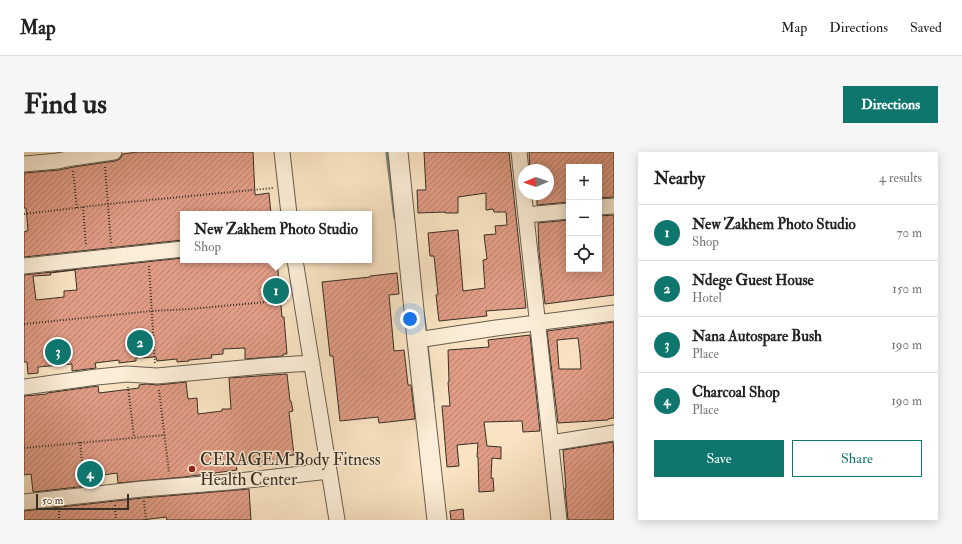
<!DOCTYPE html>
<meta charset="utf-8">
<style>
:root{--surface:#fff;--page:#f6f6f6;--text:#222;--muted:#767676;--line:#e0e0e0;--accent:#0f766e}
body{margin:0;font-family:"IM FELL Double Pica",serif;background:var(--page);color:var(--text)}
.controls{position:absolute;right:12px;top:12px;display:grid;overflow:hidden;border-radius:0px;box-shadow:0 2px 10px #0003}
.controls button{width:36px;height:36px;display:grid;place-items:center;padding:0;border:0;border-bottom:1px solid var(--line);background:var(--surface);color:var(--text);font:20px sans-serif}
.compass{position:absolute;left:494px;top:12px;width:36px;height:36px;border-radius:50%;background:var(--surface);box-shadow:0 2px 10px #0003;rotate:268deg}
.scale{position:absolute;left:12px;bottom:10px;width:93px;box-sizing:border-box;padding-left:4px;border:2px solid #373026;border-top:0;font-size:11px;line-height:14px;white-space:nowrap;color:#373026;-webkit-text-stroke:3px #fbedd7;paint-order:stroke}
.you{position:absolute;left:386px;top:167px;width:14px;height:14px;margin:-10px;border:3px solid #fff;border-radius:50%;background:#1a73e8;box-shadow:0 0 0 6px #1a73e833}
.badge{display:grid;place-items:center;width:26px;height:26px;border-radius:50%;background:var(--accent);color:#fff;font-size:13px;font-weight:700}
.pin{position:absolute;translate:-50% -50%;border:2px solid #fff;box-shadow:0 1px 4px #0006}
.popup{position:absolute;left:156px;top:59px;width:192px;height:52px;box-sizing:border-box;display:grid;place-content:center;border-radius:0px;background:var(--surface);filter:drop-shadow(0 1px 3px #0005);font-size:13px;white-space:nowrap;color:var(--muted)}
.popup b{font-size:15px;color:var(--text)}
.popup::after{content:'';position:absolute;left:50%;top:100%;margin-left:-8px;border:8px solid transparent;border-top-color:var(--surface)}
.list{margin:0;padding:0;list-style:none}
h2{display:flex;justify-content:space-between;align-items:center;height:52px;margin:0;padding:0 16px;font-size:17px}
h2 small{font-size:13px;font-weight:400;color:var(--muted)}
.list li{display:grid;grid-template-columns:26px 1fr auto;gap:12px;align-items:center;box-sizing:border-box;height:56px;padding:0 16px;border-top:1px solid var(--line)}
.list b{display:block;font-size:15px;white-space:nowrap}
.list p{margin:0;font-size:13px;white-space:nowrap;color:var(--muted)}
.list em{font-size:13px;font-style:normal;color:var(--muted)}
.actions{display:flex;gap:8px;padding:12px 16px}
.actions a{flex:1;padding:9px 0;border:1px solid var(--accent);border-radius:0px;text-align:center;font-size:14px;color:var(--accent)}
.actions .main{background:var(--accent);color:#fff}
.icon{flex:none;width:22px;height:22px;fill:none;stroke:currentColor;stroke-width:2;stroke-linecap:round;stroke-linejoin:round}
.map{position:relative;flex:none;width:590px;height:368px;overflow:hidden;border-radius:0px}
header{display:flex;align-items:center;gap:24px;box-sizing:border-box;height:56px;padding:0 20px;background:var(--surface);border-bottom:1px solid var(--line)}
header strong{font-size:19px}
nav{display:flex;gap:22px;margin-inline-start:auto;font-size:14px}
.intro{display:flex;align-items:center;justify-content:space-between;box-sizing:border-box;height:96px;padding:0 24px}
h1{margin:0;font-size:28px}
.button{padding:10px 18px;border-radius:0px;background:var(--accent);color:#fff;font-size:14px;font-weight:700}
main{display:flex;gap:24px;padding:0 24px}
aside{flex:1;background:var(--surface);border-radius:0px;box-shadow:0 2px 10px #0003}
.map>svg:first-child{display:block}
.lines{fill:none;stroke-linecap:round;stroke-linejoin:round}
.stream{stroke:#75857e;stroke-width:3.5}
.building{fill:url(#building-hatch);stroke:#373026;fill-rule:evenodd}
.minor-casing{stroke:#685d4d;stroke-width:17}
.tertiary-casing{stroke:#685d4d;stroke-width:21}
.path{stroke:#373026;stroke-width:2;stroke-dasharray:1 2;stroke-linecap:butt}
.minor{stroke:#fbedd7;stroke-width:15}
.tertiary{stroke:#fbedd7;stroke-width:19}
.poi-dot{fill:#8f2418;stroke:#fbedd7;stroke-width:1.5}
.labels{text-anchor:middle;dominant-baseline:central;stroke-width:3;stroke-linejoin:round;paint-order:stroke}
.poi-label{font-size:17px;fill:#373026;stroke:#fbedd7;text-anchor:start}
</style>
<header>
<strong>Map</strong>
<nav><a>Map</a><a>Directions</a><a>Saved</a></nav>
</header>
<div class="intro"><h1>Find us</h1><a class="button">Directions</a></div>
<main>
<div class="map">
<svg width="590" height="368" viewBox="0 0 590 368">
<defs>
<pattern id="building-hatch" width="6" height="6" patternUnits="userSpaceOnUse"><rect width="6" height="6" fill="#e19c85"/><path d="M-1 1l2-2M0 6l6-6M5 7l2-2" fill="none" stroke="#b7806d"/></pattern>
</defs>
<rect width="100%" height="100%" fill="#f9e3c2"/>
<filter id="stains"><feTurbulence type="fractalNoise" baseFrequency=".005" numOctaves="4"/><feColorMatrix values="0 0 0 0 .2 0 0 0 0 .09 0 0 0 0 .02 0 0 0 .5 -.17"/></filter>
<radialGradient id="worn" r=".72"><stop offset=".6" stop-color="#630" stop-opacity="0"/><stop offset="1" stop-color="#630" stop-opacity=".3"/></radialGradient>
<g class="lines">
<path class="stream" d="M363,0l8,65
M400,167l2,16
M403,194l6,55"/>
</g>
<path class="building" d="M113,0h116l2,43 14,-2 2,21h-88v26l-159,17v-25l3,-1v-1h1l-2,-22h-2v-35l35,-3 15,-3 41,-6 5,-2 3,-5z
M400,0h85l17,156 -40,3 1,5 -48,5 -3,-26 2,-1 -4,-38h-4l-2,-23 30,-3 5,61 22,-3 -2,-28 4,-1 -3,-24 12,-1 -1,-8 12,-1 -1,-13h-12l-1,-3 -7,1v-17l-28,4v16h-13v-1l-27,1 -1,-23h9z
M505,0h85v45l-15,1v-31h-30v35l-32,3v-11h11v-24h-18z
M590,63v80l-69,9 -6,-52 -1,-29 31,-3v49h30v-53z
M159,106v2h94l5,57h2l3,37h-4v2l-38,3v-11l-22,1v5l-12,1 1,3 -23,2v1l-12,1v-3l-20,2 -1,-4 -20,1v3l-17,2v-3l-24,3 1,5 -24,3v-7l-34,3v6l-10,1 -1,-12h-3v-87zM51,118l2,20 -13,1v6l-28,3 -3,-24 18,-1 -1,-2z
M373,121l2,21 -10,1 5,56 10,-1 4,35h3l4,34 -36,4 -1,-6 -38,4 -7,-65h-3l-8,-74 48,-5v-1z
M590,170v96l-6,1v1l-50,3 -11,-92zM554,186l2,16 1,15h-22l-2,-29z
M506,183l10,96 -17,1 -1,-11 -38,1 3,24 14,1v12l-9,-1 -1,20h2l1,13 -15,1 -1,-35h-1l1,-14 -21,2 2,21 -12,1 -5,-61h8l-2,-24h1l-1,-32 41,-3 -1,-7z
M263,222l3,27h1l2,10 -4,1 5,43 -17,2 1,7 -20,2v-4l-22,2 1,6 -53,7 -66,6 -1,-10 -21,3v9l-63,7 -2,-18 -7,1v-79l23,-2v-1l51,-7 1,7 40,-5v-3l7,-1 12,1 28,-3 2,17 9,-1 1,16 24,-3v-2h9l-2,-31z
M589,290l1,14v64h-46l-3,-32h1l-3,-38z
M225,337l2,31h-84l-1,-3 -24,3h-118v-9l119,-13z
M439,357l1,11h-13l-1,-9z"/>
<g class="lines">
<g class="minor-casing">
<path id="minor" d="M258,0l7,62
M495,0l40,368
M0,12l34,-3 14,-3 42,-6
M575,55l15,-1
M502,63l43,-4
M271,108l42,260
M0,114l159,-17
M393,188l79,-12 118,-15
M0,235l73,-10 30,-3 30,2 107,-10 48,-3
M527,291l63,-10
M0,350l118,-13 88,-7 99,-11"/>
</g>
<g class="tertiary-casing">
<path id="tertiary" d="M374,0l19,188 20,180"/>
</g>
<path class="path" d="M81,15l6,77
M49,19l4,37
M59,55l3,39
M0,62l59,-7 25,-3 165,-16
M125,114l6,98
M0,172l128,-13 38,-2 98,-9
M104,235l6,50
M135,238l10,83
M56,290l4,39
M0,296l141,-13
M120,349l2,19
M91,353l1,15
M35,359v9"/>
<use href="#minor" class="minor"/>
<use href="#tertiary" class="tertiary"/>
</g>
<circle class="poi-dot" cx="168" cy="317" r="4"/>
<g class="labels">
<g class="poi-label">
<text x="176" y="307">CERAGEM Body Fitness<tspan x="176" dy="20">Health Center</tspan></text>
</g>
</g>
<rect width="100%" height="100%" filter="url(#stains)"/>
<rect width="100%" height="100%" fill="url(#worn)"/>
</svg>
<div class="controls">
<button>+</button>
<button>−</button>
<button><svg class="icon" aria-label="locate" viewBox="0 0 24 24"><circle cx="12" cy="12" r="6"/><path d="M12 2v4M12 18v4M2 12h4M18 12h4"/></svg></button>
</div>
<svg class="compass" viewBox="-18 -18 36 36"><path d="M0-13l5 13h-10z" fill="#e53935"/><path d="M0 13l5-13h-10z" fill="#767676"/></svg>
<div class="scale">50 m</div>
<div class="you"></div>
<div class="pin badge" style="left:252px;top:139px">1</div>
<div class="popup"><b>New Zakhem Photo Studio</b>Shop</div>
<div class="pin badge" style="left:116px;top:191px">2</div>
<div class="pin badge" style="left:34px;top:200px">3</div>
<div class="pin badge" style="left:66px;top:322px">4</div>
</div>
<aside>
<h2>Nearby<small>4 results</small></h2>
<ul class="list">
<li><span class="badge">1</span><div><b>New Zakhem Photo Studio</b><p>Shop</p></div><em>70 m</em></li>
<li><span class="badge">2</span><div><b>Ndege Guest House</b><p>Hotel</p></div><em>150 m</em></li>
<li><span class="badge">3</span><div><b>Nana Autospare Bush</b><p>Place</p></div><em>190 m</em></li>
<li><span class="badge">4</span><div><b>Charcoal Shop</b><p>Place</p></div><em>190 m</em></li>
</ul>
<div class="actions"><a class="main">Save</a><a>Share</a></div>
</aside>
</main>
